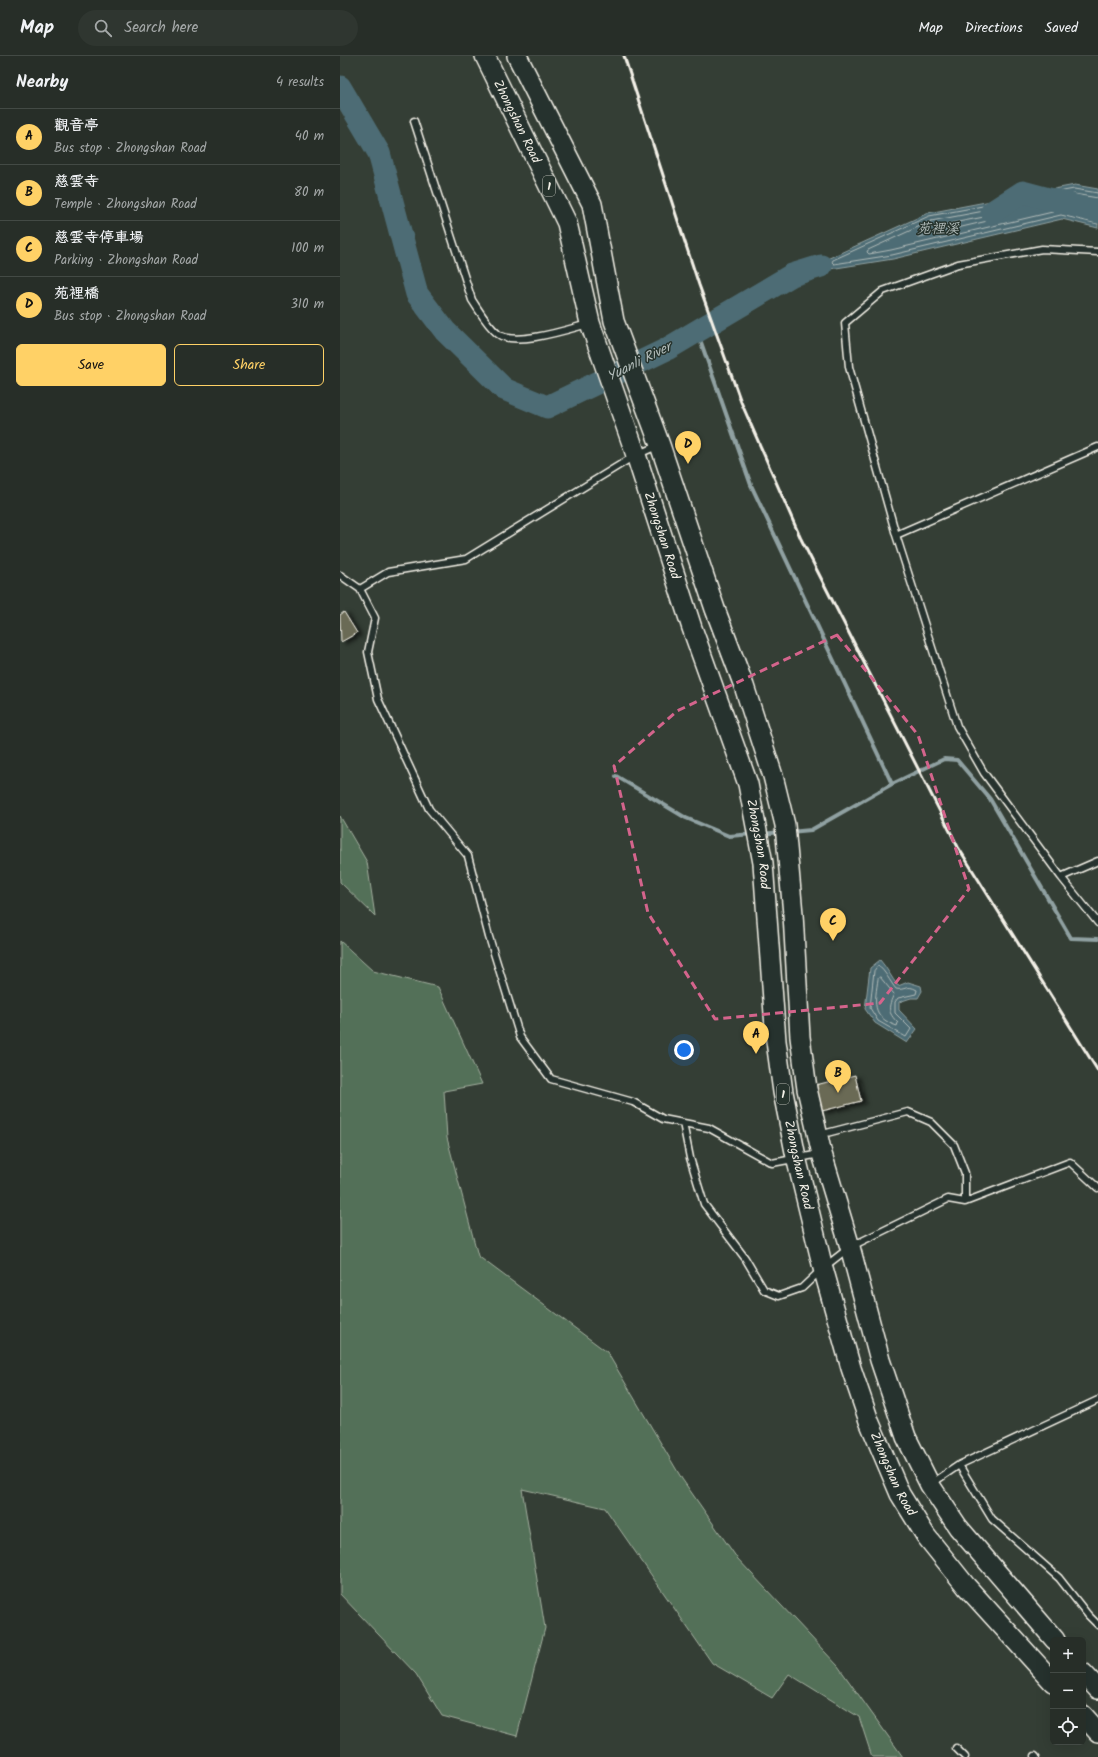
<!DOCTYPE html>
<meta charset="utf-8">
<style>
:root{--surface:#272e28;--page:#2f3630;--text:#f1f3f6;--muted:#a4a8a8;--line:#434a45;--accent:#ffd166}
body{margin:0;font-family:Kalam,"LXGW WenKai TC",sans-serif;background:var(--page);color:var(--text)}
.controls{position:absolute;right:12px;bottom:12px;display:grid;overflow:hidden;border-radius:6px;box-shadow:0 4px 16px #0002}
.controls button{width:36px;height:36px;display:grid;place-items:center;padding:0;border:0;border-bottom:1px solid var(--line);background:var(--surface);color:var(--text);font:20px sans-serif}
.you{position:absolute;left:344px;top:994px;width:14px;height:14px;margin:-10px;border:3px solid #fff;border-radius:50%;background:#1a73e8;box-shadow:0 0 0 6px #1a73e833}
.badge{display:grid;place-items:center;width:26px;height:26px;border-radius:50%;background:var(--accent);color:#111;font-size:13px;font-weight:700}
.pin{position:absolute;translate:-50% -33px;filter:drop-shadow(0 1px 2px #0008)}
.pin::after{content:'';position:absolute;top:21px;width:14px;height:12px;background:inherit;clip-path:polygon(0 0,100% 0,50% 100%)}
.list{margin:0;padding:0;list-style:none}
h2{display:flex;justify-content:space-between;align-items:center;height:52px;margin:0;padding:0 16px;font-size:17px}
h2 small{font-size:13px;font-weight:400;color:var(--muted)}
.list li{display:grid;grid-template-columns:26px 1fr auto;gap:12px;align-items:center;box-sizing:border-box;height:56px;padding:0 16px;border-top:1px solid var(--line)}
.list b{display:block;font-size:15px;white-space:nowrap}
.list p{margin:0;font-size:13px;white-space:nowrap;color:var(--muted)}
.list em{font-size:13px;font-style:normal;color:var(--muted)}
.actions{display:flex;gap:8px;padding:12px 16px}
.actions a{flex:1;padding:9px 0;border:1px solid var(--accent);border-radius:6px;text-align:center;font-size:14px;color:var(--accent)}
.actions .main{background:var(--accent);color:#111}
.icon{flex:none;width:22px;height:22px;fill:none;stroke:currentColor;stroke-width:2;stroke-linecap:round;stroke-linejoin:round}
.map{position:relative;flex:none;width:758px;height:1701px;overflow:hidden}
header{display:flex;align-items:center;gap:24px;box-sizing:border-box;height:56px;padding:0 20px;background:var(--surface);border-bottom:1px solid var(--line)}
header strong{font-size:19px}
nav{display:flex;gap:22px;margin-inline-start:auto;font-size:14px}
.search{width:280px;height:36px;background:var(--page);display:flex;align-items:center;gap:10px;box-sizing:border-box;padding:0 14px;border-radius:22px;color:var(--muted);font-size:15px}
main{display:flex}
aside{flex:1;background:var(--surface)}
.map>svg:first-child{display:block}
.green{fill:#537058;stroke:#a4b0a0}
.water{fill:#4e6c74;stroke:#90a1a2}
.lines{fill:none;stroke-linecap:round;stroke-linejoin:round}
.shore{stroke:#b2bcba;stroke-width:1}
.stream{stroke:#90a1a2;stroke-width:4}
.river{stroke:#4e6c74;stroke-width:23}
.building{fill:#6a6a54;stroke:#f4f1e8;filter:url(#shadow)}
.service-casing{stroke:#f4f1e8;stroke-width:9}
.primary-casing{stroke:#f4f1e8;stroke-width:22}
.service{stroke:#26332d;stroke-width:6}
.primary{stroke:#26332d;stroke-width:19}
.rail{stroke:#f4f1e8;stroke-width:3}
.marked{fill:none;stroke:#d4648c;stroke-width:3;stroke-dasharray:8 5;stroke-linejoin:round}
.labels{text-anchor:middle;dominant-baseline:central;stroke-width:3;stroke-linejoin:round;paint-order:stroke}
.shield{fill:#26332d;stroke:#b6b8b0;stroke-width:1}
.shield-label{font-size:12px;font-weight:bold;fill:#f4f1e8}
.street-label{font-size:13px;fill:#f4f1e8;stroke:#26332d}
.water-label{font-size:14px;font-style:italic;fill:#b2bcba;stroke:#26332d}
</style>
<header>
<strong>Map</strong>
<div class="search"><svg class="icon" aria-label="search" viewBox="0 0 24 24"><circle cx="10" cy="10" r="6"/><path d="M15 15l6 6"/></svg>Search here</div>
<nav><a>Map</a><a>Directions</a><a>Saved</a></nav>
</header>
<main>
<aside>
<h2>Nearby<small>4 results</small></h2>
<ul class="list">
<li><span class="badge">A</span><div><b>觀音亭</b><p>Bus stop · Zhongshan Road</p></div><em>40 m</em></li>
<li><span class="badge">B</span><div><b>慈雲寺</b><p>Temple · Zhongshan Road</p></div><em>80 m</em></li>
<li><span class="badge">C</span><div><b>慈雲寺停車場</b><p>Parking · Zhongshan Road</p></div><em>100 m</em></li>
<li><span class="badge">D</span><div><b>苑裡橋</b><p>Bus stop · Zhongshan Road</p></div><em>310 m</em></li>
</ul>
<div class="actions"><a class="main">Save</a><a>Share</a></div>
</aside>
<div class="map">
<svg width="758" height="1701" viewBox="0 0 758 1701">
<defs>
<filter id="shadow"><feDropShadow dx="4.5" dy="2.5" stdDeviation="2" flood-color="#0009"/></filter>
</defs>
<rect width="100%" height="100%" fill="#343e35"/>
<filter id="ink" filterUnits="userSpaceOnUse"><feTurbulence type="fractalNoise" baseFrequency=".025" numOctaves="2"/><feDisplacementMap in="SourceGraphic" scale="8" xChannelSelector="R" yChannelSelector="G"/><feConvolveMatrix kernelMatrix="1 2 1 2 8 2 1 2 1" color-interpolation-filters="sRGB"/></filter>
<g filter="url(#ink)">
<path class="green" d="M0,760l27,46 8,54 -35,-34z
M0,885l33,30 65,16 44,97 -38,7 3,47 31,118 129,96 75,127 55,79 101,108 65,91h-31l-13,-40 -70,-43 -17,24 -60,-35 -107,-155 -83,-19 23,139 -28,108 -75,-20 -26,-42 -76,-80z"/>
<path class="water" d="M735,129l23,4v39l-36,-9 -169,40 -101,16 136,-62z
M540,904c7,8 11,17 18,26l10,-4 13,4 1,5 -4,7h-7l-12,4v8l18,19 -10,14 -32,-20 -10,-14 5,-41z"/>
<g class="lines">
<path class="shore" d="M758,137l-24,-4 -145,27 -96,44 -1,2 2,2 58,-9 169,-40 37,9
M758,142l-24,-4 -143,27 -63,29 -1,2 2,2 22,-4 170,-40 37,9
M758,148l-23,-4 -7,3 1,2 29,7
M656,159l2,2 -2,2 -77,18 -2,-1 1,-2 15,-7z
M538,910c7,4 12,16 18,23 9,2 11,-5 21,1l-1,4 -18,4 -3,4v11l16,16 -5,8 -28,-16 -8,-13 4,-37z
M540,921l14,17c-6,13 -7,18 4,29l-1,3c-27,-9 -22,-25 -19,-47z"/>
<path class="stream" d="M357,275l54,154 141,299 -81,46 -21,2
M276,720l70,42 43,18 24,-2
M552,728l52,-25 13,1 33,39 81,139 27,1
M422,778l19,-2"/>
<path class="river" d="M0,31l39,66 38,141 28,37 59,58 43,18 120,-58 125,-74 29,-9
M652,156l31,-20 75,20"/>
</g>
<path class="building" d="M4,556l13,21 -16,9 -1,-27z
M515,1019l6,26 -39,10 -6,-26z"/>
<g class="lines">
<g class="service-casing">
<path id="service" d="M74,65l58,179c8,12 15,25 26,34 17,13 71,-5 90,-10
M758,196l-56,-3 -84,15 -75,27 -38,32 4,44 47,168 61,191 27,47 77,104 37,46
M556,479l202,-88
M0,519l20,14 15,29 -7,34 10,47 51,110 39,47 21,81 31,100 31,42 82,23 30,17 46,9 63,35 48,-9
M20,533l28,-17 78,-13 170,-104 21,-9
M721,821l37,-16
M343,1067l7,35 14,46 41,54 19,32 15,6 23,-8 21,-20 27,-21 98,-48 17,3 105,-40 28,26
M479,1079l89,-23 23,10 23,23 11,28v29
M619,1409l33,54 67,59 29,37 10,10
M591,1428l28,-19 139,-65
M616,1692l9,9
M695,1700l1,1"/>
</g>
<g class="primary-casing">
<g id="primary">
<path id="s1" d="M145,0l82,167 23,100 46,132 56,173 56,156 15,79 13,178 7,51 13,65 27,111 28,100 18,53 31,73 26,42 40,50 87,96"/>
<path d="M177,0l75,148 22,117 46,124 55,164 29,77 29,90 12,49 8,89 7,123 7,52 15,65 28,93 30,113 26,77 24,48 28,42 97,113"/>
<path d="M743,1617l15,16"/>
<path d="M743,1659l15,17"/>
</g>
</g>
<use href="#service" class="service"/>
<use href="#primary" class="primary"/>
<path class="rail" d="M284,0l75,229 42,117 60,137 157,308 140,224"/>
</g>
</g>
<path class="marked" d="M497,579l81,100 51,154 -89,114 -165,16 -67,-106 -34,-147 63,-55z"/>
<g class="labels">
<g class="shield">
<rect x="203" y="120" width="12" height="20" rx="3"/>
<rect x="437" y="1028" width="12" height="20" rx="3"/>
</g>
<g class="shield-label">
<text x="209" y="130">1</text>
<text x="443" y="1038">1</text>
</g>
<g class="street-label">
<text stroke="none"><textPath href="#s1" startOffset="73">Zhongshan Road</textPath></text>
<text stroke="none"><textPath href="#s1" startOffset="513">Zhongshan Road</textPath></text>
<text stroke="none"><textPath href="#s1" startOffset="837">Zhongshan Road</textPath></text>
<text stroke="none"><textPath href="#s1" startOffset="1161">Zhongshan Road</textPath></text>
<text stroke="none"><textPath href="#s1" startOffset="1485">Zhongshan Road</textPath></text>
</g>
<g class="water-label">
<text x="598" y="173">苑裡溪</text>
<text transform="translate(299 306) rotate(-27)">Yuanli River</text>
</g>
</g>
</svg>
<div class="controls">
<button>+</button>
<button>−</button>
<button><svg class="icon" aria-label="locate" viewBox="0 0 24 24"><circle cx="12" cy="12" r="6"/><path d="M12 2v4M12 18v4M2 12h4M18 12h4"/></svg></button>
</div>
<div class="you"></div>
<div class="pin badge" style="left:416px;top:998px">A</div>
<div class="pin badge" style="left:498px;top:1037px">B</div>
<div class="pin badge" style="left:493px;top:885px">C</div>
<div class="pin badge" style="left:348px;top:408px">D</div>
</div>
</main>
